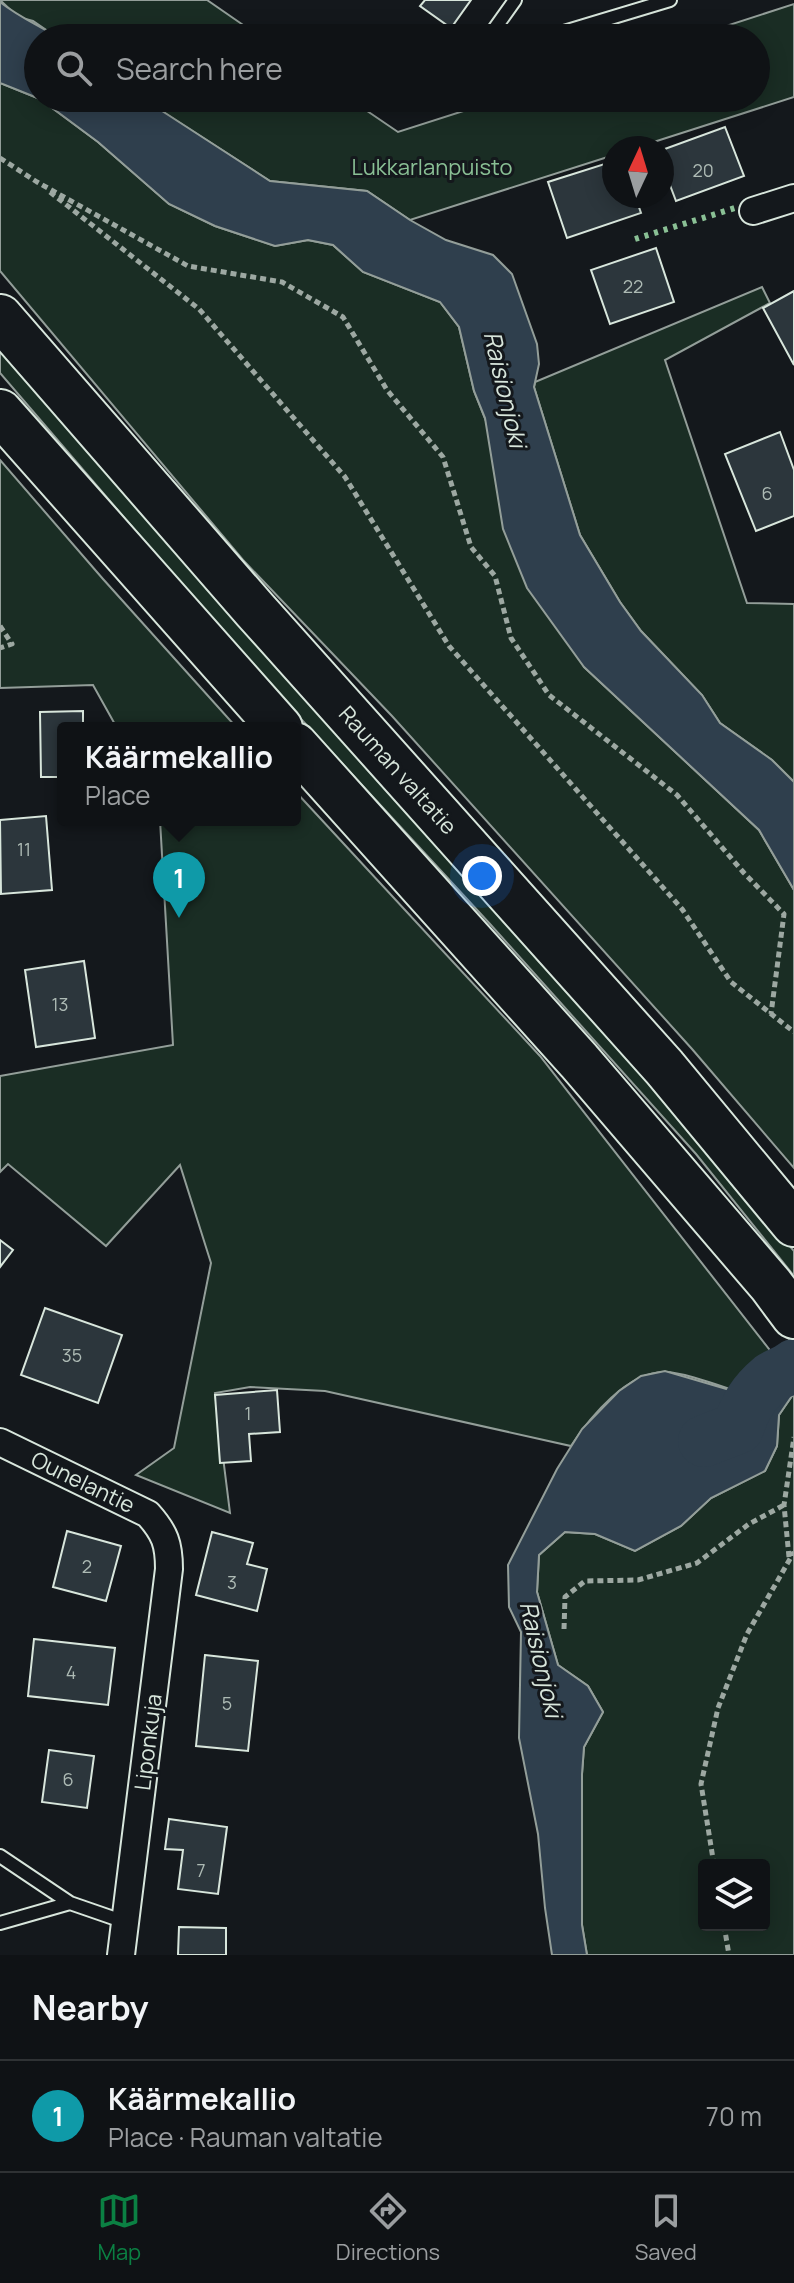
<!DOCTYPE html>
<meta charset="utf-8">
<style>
:root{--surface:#0f1215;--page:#1d2022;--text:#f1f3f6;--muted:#9b9ea0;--line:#2f3234;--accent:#0b8043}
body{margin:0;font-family:Manrope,sans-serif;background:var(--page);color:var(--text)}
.controls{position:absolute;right:24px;bottom:24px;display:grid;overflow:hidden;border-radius:8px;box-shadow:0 4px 20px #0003}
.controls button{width:72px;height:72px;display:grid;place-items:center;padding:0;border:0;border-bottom:2px solid var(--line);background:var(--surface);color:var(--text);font:40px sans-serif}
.compass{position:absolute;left:602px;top:136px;width:72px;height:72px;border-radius:50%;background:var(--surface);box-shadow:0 4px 20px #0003;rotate:4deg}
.you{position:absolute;left:482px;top:876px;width:28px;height:28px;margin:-20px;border:6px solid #fff;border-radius:50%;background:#1a73e8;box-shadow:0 0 0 12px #1a73e833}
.badge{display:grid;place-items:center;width:52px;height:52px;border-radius:50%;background:var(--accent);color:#fff;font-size:26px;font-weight:700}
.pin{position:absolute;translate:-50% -66px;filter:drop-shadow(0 2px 4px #0008)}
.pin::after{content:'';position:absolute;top:42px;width:28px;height:24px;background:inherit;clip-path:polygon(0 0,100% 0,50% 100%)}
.popup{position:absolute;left:57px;top:722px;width:244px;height:104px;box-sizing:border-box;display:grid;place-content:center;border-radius:8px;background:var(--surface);filter:drop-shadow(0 2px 6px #0005);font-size:26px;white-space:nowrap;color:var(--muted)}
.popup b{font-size:30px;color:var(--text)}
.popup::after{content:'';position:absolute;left:50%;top:100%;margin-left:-16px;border:16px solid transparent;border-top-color:var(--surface)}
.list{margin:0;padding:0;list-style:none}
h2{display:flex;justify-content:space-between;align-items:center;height:104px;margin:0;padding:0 32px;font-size:34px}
h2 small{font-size:26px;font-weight:400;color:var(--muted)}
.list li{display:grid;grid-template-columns:52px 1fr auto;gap:24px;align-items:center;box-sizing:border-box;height:112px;padding:0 32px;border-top:2px solid var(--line)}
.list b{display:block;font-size:30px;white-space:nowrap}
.list p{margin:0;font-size:26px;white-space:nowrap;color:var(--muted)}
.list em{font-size:26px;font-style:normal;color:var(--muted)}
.icon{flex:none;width:44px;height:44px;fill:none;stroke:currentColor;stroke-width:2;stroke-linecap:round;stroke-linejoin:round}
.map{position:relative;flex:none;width:794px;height:1955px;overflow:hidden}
.search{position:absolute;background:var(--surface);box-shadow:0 4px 20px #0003;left:24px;right:24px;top:24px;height:88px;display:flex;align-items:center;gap:20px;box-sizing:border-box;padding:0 28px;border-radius:44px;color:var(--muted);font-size:30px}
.sheet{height:216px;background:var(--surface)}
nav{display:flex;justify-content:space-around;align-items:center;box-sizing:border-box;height:112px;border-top:2px solid var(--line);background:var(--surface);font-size:22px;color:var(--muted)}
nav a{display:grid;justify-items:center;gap:4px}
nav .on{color:var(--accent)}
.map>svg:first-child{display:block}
.green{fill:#1a2d24;stroke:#939e99;stroke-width:2;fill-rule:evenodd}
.water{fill:#2f3f4d;stroke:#939e99;stroke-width:2}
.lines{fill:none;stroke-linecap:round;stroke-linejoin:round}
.river{stroke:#2f3f4d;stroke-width:52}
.building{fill:#2c363c;stroke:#d8e6dc;stroke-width:2}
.lane-casing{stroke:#d8e6dc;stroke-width:16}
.street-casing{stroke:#d8e6dc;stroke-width:30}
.highway-casing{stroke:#d8e6dc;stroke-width:48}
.path{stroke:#9da8a2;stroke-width:5;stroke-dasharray:6 4;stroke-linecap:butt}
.lane{stroke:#14181c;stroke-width:12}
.street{stroke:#14181c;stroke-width:26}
.highway{stroke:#14181c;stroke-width:44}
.hedge{stroke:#8ac095;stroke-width:6;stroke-dasharray:4 6;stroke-linecap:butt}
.labels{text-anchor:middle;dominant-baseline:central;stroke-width:6;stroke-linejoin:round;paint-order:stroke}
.number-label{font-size:18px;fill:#adbab4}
.park-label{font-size:22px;fill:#8ac095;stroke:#14181c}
.street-label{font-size:22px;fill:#d8e6dc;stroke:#14181c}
.water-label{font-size:24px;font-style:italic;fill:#d8e6dc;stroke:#14181c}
</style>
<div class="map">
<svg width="794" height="1955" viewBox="0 0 794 1955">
<rect width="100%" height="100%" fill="#14181c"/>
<path class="green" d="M0,0h207l55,38h-204l-25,-17 -15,-4z
M794,4v93l-159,51h-21v7l-204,65 -43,-29 -97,-10 -129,-83h207l50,34 106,-34h252v-60h-67z
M0,83l40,16 58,43 71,62 46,22 60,20 33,-6 25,5 30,27 77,30 19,25 15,64 110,276 175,163 35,60v278l-102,-119 -300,-333 -149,-156 -243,-289z
M762,287l8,16 -105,57 82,243 47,1v178l-22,-22 -52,-37 -18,-28 -61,-64 -21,-29 -40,-67 -46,-148 1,-5z
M0,348l705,798 89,105v25l-98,-122 -206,-230 -246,-267 -244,-284z
M0,460l103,119 134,149h-120l-24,-43 -93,3z
M295,791l245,265 236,302 -6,18 -15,21c-22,-6 -69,-25 -90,-25 -37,-1 -75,45 -94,74l-246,-55 -75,-4 -35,6 15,120 -94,-38 38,-27 37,-185 -31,-98 -74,81 -98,-82 -8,8v-96l173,-31 -13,-225h135z
M794,1393v562h-207l-5,-30v-151l2,-27 19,-35 -15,-26 -30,-21 -21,-73 2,-37 26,-23 30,2 40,17 46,-25 30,-28 54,-27 12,-25 2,-31zM704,1865h60v60h-60z"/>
<path class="water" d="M0,2c19,15 38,23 59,36h-21v60h104l128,83 97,10 43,29 36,20 47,15 19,19 25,70 2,20 -5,23 46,148 40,67 21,29 61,64 18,28 52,37 22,22v108l-35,-60 -175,-163 -57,-79 -24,-59 -18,-111 -11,-27 -15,-64 -19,-25 -77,-30 -30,-27 -25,-5 -33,6 -60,-20 -46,-22 -71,-62 -58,-43 -40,-16z
M794,1333v60l-15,22 -2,31 -12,25 -54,27 -30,28 -46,25 -40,-17 -30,-2 -26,23 -2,37 21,73 30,21 15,26 -19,35 -2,27v151l5,30h-35l-7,-47 -7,-74 -19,-96 2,-106 -12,-25 -1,-42 49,-96 25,-40 37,-38 22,-15 24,-5 89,26 16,-21 6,-18z"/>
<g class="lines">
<path class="river" d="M704,1441l34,-13c7,-21 15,-35 33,-50 7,-5 16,-7 23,-13"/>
</g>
<path class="building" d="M425,0h46l-20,28 -31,-22z
M725,127l19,49 -68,25 -14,-37v-14z
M614,161v35h21l6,17 -74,25 -19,-56z
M656,248l18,54 -64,22 -19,-54z
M794,291v74l-31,-57z
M780,432l14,38v46l-38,15 -31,-77z
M83,711v17h-20v49h-22l-1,-65z
M46,816l6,74 -51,4 -1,-74z
M84,961l11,77 -59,9 -11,-77z
M0,1240l13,10 -13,17z
M45,1308l77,27 -24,68 -77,-28z
M277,1390l3,42 -31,2 2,27 -31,2 -5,-68z
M67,1531l54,15 -15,55 -53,-14z
M212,1532l41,11 -6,21 20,5 -10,42 -61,-16z
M34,1639l81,9 -7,57 -80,-9z
M205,1655l53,6 -10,90 -52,-5z
M49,1750l45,6 -7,52 -45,-6z
M169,1819l58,8 -9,67 -40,-5 5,-39 -18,-1z
M179,1927l47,1v27h-48z"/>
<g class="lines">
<g class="lane-casing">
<path id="lane" d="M488,38l27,-38
M544,38l126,-38
M0,1856l70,47 55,19
M0,1923l70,-20"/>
</g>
<g class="street-casing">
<path id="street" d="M753,211l41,-13
M0,1442l148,72c17,19 21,30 21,55l-48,386"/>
</g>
<g class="highway-casing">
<path id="highway" d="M0,317l255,293 409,457 130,157
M0,412l280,316
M295,745l284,316 192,224 23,31"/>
</g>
<path class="path" d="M0,158l37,24 151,84 94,16 61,35 44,73 56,67 28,90 24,29 16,62 38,57 128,100 67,78 40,41 -13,100
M50,192l149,117 146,168 104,169 233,263 49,73 63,50
M0,626l12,18 -12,4
M789,1557l-5,-52 10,-68
M564,1629l1,-32 20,-16 53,-1 59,-17 52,-39 35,-19
M714,1865l-13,-81 17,-76 29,-74 47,-82
M724,1925l5,30"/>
<use href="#lane" class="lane"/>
<use href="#street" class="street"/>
<use href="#highway" class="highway"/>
<path class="hedge" d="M635,239l100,-31"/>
</g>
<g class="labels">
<g class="number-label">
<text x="703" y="170">20</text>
<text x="633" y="286">22</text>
<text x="767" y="493">6</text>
<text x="24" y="849">11</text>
<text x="60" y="1004">13</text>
<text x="72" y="1355">35</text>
<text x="248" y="1413">1</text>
<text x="87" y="1566">2</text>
<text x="232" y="1582">3</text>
<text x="71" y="1672">4</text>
<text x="227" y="1703">5</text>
<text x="68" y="1779">6</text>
<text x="201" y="1870">7</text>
</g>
<g class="park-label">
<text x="432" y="167">Lukkarlanpuisto</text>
</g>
<g class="street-label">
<text transform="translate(398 770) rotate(48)">Rauman valtatie</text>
<text transform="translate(83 1482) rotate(26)">Ounelantie</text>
<text transform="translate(148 1742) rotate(-83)">Liponkuja</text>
</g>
<g class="water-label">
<text transform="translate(506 389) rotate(77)">Raisionjoki</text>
<text transform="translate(542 1659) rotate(77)">Raisionjoki</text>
</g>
</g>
</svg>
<div class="controls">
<button><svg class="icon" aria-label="layers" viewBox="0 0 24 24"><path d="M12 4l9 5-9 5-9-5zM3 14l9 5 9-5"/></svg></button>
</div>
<svg class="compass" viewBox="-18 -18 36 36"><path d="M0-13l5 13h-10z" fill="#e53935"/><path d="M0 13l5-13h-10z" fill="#9b9ea0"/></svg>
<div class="you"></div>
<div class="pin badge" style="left:179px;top:918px;background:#0f9aa8">1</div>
<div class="popup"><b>Käärmekallio</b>Place</div>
<div class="search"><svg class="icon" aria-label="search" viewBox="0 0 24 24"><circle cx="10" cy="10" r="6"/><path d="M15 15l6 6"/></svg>Search here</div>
</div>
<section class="sheet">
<h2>Nearby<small></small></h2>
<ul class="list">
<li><span class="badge" style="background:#0f9aa8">1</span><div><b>Käärmekallio</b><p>Place · Rauman valtatie</p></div><em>70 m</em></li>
</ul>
</section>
<nav>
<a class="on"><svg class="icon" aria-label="map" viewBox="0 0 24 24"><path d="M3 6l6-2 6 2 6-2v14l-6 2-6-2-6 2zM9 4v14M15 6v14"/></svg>Map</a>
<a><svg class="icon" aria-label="directions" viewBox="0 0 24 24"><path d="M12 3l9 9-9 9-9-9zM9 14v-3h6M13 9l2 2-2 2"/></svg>Directions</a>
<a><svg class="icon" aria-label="saved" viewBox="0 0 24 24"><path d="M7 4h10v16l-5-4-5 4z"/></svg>Saved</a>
</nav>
